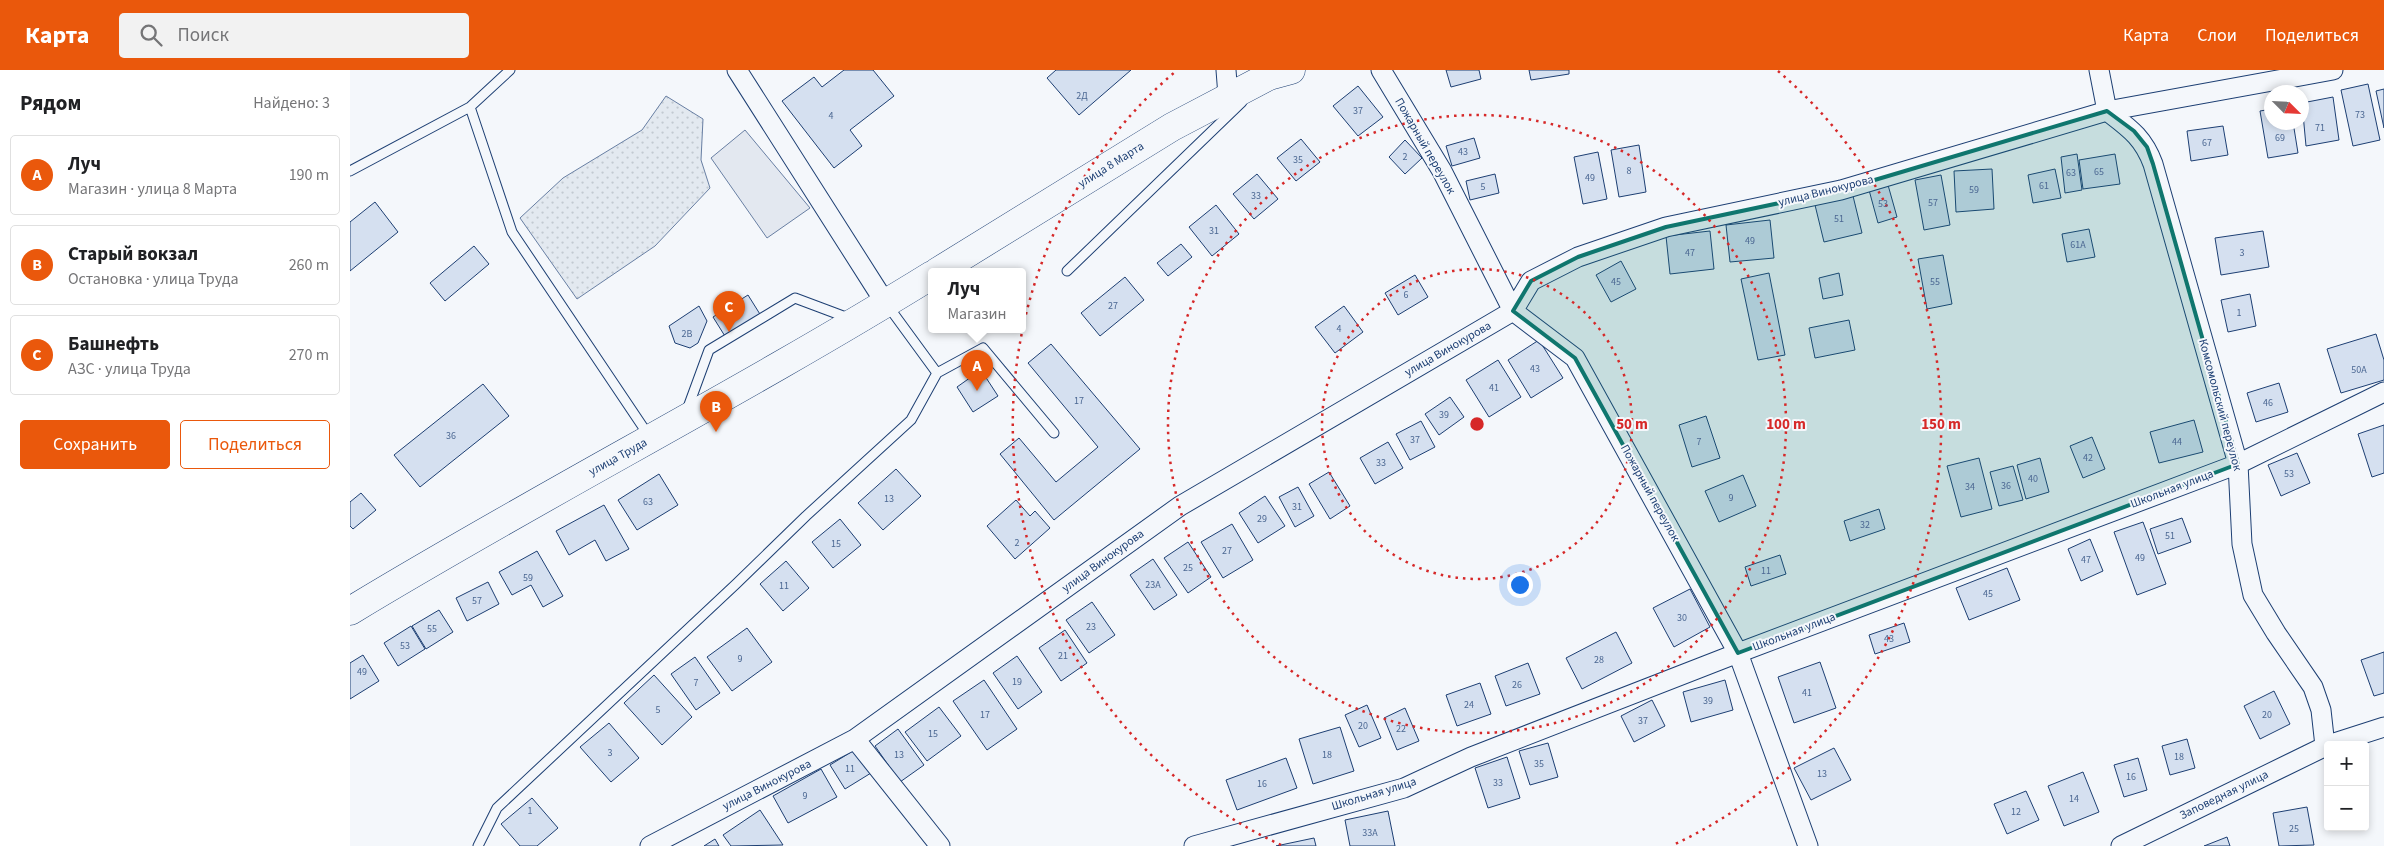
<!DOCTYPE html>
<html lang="ru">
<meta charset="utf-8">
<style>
:root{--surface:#fff;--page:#f2f2f2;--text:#202124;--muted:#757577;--line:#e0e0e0;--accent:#ea580c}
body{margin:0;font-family:"Source Sans 3",sans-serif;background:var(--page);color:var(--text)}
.controls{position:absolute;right:15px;bottom:15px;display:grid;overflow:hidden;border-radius:5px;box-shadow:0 2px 8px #0003}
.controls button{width:45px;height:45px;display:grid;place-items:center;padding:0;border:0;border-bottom:1px solid var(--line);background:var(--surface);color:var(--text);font:25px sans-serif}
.compass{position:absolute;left:1914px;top:15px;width:45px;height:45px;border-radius:50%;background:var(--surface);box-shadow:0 2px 8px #0003;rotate:114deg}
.you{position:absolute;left:1169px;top:514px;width:18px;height:18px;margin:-12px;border:4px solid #fff;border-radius:50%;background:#1a73e8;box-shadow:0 0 0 8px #1a73e833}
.badge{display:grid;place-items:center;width:32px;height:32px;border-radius:50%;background:var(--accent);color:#fff;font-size:16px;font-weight:700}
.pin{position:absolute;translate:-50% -41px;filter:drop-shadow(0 1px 2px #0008)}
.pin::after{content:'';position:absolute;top:26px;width:18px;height:15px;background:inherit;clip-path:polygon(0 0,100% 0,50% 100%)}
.popup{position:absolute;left:578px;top:198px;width:98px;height:65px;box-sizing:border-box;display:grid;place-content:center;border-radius:5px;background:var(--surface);filter:drop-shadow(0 1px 4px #0005);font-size:16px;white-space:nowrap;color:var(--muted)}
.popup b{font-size:19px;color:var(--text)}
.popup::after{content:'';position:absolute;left:50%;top:100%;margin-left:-10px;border:10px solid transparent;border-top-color:var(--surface)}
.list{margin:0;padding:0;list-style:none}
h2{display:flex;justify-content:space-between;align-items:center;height:65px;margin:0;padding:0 20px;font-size:21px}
h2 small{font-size:16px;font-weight:400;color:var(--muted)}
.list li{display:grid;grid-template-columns:32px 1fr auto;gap:15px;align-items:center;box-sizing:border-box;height:80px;margin:0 10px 10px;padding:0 10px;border:1px solid var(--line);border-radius:5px}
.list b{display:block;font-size:19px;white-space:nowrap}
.list p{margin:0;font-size:16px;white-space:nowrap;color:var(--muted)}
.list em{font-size:16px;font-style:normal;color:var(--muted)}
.actions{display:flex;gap:10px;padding:15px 20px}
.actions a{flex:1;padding:11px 0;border:1px solid var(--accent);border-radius:5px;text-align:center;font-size:18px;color:var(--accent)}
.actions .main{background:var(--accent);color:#fff}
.icon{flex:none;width:28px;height:28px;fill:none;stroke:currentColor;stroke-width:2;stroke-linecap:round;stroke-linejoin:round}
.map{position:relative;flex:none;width:2034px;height:776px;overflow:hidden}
header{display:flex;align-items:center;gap:30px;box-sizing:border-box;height:70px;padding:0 25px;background:var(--accent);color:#fff}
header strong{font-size:24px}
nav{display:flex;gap:28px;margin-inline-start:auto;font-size:18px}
.search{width:350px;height:45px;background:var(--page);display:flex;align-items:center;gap:12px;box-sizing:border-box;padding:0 18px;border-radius:5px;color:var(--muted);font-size:19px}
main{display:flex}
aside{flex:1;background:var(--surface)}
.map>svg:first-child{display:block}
.grass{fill:url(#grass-dots);stroke:#687fa3}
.parking{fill:#e3e8f0;stroke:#687fa3}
.building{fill:#d5e0f0;stroke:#1d3f73}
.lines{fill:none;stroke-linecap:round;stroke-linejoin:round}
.service-casing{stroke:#1d3f73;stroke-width:11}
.minor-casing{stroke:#1d3f73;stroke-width:21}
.primary-casing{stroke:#1d3f73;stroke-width:29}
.service{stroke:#f4f7fb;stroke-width:9}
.minor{stroke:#f4f7fb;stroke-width:19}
.primary{stroke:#f4f7fb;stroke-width:28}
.marked{fill:#0f766e;fill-opacity:0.2;stroke:#0f766e;stroke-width:4;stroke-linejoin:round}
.ring{fill:none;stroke:#d62828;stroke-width:2.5;stroke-dasharray:2.5 5}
.labels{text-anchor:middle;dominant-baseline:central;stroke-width:4;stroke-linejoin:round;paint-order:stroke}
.number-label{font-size:10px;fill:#4b6792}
.street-label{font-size:12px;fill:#1d3f73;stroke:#f4f7fb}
.centre{fill:#d62828;stroke:#f4f7fb;stroke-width:2.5}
.ring-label{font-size:15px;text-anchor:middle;font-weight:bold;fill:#d62828;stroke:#f4f7fb;stroke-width:4;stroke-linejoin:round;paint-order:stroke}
</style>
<header>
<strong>Карта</strong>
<div class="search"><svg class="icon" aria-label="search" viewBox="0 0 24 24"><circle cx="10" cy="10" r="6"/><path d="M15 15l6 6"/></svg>Поиск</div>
<nav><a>Карта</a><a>Слои</a><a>Поделиться</a></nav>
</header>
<main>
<aside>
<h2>Рядом<small>Найдено: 3</small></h2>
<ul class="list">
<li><span class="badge">A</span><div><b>Луч</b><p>Магазин · улица 8 Марта</p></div><em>190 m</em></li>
<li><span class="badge">B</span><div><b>Старый вокзал</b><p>Остановка · улица Труда</p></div><em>260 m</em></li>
<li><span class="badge">C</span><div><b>Башнефть</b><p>АЗС · улица Труда</p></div><em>270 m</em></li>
</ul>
<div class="actions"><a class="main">Сохранить</a><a>Поделиться</a></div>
</aside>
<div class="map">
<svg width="2034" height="776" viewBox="0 0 2034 776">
<defs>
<pattern id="grass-dots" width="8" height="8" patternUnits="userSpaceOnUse" patternTransform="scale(1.25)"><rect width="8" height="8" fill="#e3e9f0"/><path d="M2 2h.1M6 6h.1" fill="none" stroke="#c2c9d1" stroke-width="1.8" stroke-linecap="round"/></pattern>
</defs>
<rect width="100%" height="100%" fill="#f4f7fb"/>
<path class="grass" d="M316,26l37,23 -2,41 9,28 -55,58 -78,53 -57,-81 43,-40 79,-48z"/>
<path class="parking" d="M395,60l65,78 -43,30 -56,-80z"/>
<path class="building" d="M494,0h29l21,26 -44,34 12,16 -28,22 -52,-67 32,-24 8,10z
M706,0h75l-52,45 -32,-37z
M1096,0h33l2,9 -30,8z
M1179,0h40v4l-38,6z
M2018,14l12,56 -27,6 -12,-56z
M1008,16l25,31 -25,19 -25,-30z
M2034,19v39l-8,-37z
M1983,27l6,43 -33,6 -4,-43z
M1922,39v13h21l5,31 -30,5 -8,-47z
M1873,56l5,29 -37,6 -4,-30z
M1124,68l6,20 -28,8 -6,-20z
M951,69l19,23 -24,19 -19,-23z
M1055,70l17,18 -17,16 -16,-17z
M1289,75l7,47 -27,5 -8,-47z
M1248,82l9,47 -24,5 -9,-47z
M1727,84l5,36 -17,3 -4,-36z
M1765,84l5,30 -37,5 -4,-29z
M1642,99l2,40 -38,3 -2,-41z
M1705,99l6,29 -28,5 -5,-28z
M907,104l21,25 -24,20 -21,-25z
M1145,104l4,19 -29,7 -4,-19z
M1591,105l9,50 -26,5 -9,-50z
M1538,115l9,32 -19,6 -9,-33z
M1503,126l9,37 -38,9 -9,-37z
M25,132l23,30 -48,39v-49z
M866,135l23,29 -27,22 -23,-29z
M1420,150l4,38 -44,4 -4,-37z
M1739,159l6,28 -28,5 -5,-28z
M1360,161l4,38 -44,5 -4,-38z
M1913,161l6,36 -48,8 -6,-37z
M831,174l11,13 -24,19 -11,-13z
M124,176l15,18 -44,37 -15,-18z
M1593,185l9,49 -25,5 -9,-50z
M1271,191l15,28 -25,13 -15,-27z
M1419,203l16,82 -27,5 -17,-81z
M1489,203l4,22 -20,4 -4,-21z
M1065,205l13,22 -30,18 -13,-22z
M775,207l19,23 -44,36 -19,-23z
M1900,224l6,32 -28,6 -7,-32z
M398,225l15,24 -35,22 -15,-24z
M349,236l8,15 -9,22 -8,5 -15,-5 -6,-17z
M994,236l19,26 -28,21 -20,-26z
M1499,250l6,30 -40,8 -6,-30z
M2026,264l8,26v20l-43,13 -14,-44z
M1189,270l24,38 -32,20 -23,-38z
M701,274l89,105 -86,71 -54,-66 19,-16 37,44 42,-35 -70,-84z
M1148,290l23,37 -32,20 -23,-37z
M631,300l17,26 -25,16 -16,-25z
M1929,313l9,29 -32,10 -9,-29z
M133,314l26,32 -89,71 -26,-32z
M1100,327l14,20 -25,18 -14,-21z
M1356,346l14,42 -28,9 -13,-42z
M1844,350l9,32 -44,11 -9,-31z
M1071,351l14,26 -25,13 -14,-26z
M2034,355v48l-12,4 -14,-43z
M1742,367l13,32 -22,9 -13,-32z
M1038,372l15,26 -28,16 -15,-26z
M1947,383l13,30 -29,13 -13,-31z
M1629,388l13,51 -31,8 -14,-51z
M1690,388l9,34 -23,7 -9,-34z
M1663,396l10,34 -24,6 -9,-34z
M546,399l25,27 -38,34 -25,-27z
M979,402l21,34 -20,13 -21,-35z
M309,404l19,31 -41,25 -19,-30z
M1393,405l13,31 -37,16 -14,-31z
M948,417l16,29 -19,11 -16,-30z
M11,423l15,17 -23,19 -3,-3v-24z
M915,426l20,30 -27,17 -19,-30z
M666,430l14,16 5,-5 15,17 -35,31 -28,-33z
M254,435l25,44 -23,12 -11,-21 -26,15 -13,-24z
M1529,439l6,20 -35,12 -6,-20z
M1832,448l9,24 -33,12 -8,-25z
M490,449l21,26 -28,23 -21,-26z
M1793,452l23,62 -29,11 -23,-63z
M882,454l21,36 -30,18 -22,-36z
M1740,469l13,32 -22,10 -13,-32z
M838,472l23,35 -23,16 -24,-35z
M187,481l26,45 -20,11 -12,-22 -19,10 -13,-23z
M1430,485l6,19 -35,12 -6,-19z
M803,489l24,36 -23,15 -24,-35z
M436,491l23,27 -26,23 -23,-27z
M1657,498l13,32 -51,20 -13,-32z
M138,512l11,22 -32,17 -11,-23z
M1340,519l20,38 -36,20 -21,-39z
M742,532l23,33 -26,18 -23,-33z
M89,540l14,22 -27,17 -14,-23z
M1554,553l6,19 -35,12 -6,-19z
M61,556l14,23 -27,17 -14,-23z
M397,558l25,34 -40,29 -25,-34z
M715,560l22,33 -26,18 -22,-33z
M1266,562l16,31 -50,26 -16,-31z
M2034,582v41l-10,3 -13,-36z
M13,585l16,26 -29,18v-36z
M667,586l25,36 -24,17 -25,-36z
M345,587l25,36 -24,17 -25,-36z
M1470,592l16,46 -42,15 -16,-46z
M1178,593l12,31 -34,12 -11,-30z
M304,605l38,42 -30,28 -38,-42z
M634,610l33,49 -30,21 -34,-49z
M1375,610l8,30 -42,12 -8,-30z
M1130,613l11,31 -34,12 -11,-31z
M1924,621l16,33 -30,15 -16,-33z
M1302,630l13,26 -31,16 -13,-26z
M1017,635l14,33 -22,9 -14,-32z
M589,637l22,29 -34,25 -22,-29z
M1055,638l14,33 -22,9 -13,-32z
M259,653l30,35 -28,24 -31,-35z
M990,657l14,44 -41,13 -14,-45z
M548,659l26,36 -24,17 -25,-36z
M1837,669l8,29 -25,7 -8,-29z
M1198,673l10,34 -28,8 -11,-34z
M1484,678l17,32 -40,20 -17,-32z
M506,679l15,24 -26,16 -15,-24z
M1157,687l13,41 -32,10 -13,-40z
M936,688l11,30 -60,22 -11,-30z
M1788,688l9,32 -23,7 -10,-32z
M471,699l16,28 -49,26 -15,-27z
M1733,702l16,40 -35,14 -16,-40z
M1676,721l13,29 -32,14 -13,-30z
M182,728l26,30 -21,18h-17l-19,-22z
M1957,737l7,38 -35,1 -6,-33z
M410,740l23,35 -52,1 -8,-11z
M1038,741l7,35h-45l-5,-26z
M1877,767l3,9h-26z
M964,768l2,8h-40z
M365,769l4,7h-15z"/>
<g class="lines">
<g class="service-casing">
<path id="service" d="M120,37l42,125 137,204
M0,101l120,-64 40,-37
M717,201l175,-169
M587,303l46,-25 71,85
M337,340l22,-60 86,-52 56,21
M128,776l19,-38 239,-224 70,-68 105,-96 26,-47 -49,-67"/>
</g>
<g class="minor-casing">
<path id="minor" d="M387,0l149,234
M876,0l2,26
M1031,0l61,101 71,140 62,47 163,295 70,193
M1749,0l8,41c22,17 36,26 46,53l85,300 4,80 11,51 23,38 37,54 8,23 4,36
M505,669l85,107
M1978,675l56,-18
M300,776l205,-107 325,-233 333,-195 18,-30 47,-24 88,-30 175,-37 266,-79 226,-41
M844,776l210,-58 67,-31 267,-104 500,-189 146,-72
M1771,776l207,-101"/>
</g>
<g class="primary-casing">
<path id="primary" d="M587,202l235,-145 97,-51 22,-6
M0,541c191,-116 391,-218 582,-336"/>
</g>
<use href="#service" class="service"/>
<use href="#minor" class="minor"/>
<use href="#primary" class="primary"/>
</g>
<path class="marked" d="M1757,41l27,20 13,16 6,17 85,300 -500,189 -163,-295 -62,-47 18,-30 47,-24 88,-30 175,-37z"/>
<g class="ring">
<circle cx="1127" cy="354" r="155"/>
<circle cx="1127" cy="354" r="309"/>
<path d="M931 775A464 464 0 0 1 826 1M1428 1A464 464 0 0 1 1323 775"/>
</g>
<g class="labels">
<g class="number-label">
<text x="732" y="26">2Д</text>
<text x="1008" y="41">37</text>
<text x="2010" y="45">73</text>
<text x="481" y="46">4</text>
<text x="1970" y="58">71</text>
<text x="1930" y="68">69</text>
<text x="1857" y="73">67</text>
<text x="1113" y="82">43</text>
<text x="1055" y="87">2</text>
<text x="948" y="90">35</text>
<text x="1279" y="101">8</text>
<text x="1749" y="102">65</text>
<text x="1721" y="103">63</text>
<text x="1240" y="108">49</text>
<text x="1694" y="116">61</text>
<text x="1133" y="117">5</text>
<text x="1624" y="120">59</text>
<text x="906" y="126">33</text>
<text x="1583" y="133">57</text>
<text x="1533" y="134">53</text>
<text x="1489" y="149">51</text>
<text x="864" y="161">31</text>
<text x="1400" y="171">49</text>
<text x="1728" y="175">61А</text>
<text x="1340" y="183">47</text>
<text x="1892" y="183">3</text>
<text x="1266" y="212">45</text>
<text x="1585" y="212">55</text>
<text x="1056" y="225">6</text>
<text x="763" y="236">27</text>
<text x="1889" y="243">1</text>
<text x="989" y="259">4</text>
<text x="337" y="264">2В</text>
<text x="1185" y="299">43</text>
<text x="2009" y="300">50А</text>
<text x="1144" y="318">41</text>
<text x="729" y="331">17</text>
<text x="1918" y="333">46</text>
<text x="1094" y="345">39</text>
<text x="101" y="366">36</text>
<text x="1065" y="370">37</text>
<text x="1349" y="372">7</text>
<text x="1827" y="372">44</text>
<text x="1738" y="388">42</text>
<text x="1031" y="393">33</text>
<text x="1939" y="404">53</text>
<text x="1683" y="409">40</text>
<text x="1656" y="416">36</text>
<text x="1620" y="417">34</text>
<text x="1381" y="428">9</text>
<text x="539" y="429">13</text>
<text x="298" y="432">63</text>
<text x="947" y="437">31</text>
<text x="912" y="449">29</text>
<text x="1515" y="455">32</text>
<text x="1820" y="466">51</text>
<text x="667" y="473">2</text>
<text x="486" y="474">15</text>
<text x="877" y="481">27</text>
<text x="1790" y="488">49</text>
<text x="1736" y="490">47</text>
<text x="838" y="498">25</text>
<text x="1416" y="501">11</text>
<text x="178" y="508">59</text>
<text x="803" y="515">23А</text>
<text x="434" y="516">11</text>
<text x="1638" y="524">45</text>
<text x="127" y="531">57</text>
<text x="1332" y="548">30</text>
<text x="741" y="557">23</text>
<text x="82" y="559">55</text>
<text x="1539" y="569">43</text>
<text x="55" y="576">53</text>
<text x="713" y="586">21</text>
<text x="390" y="589">9</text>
<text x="1249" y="590">28</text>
<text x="12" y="602">49</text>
<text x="667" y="612">19</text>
<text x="346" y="613">7</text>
<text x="1167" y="615">26</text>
<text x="1457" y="623">41</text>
<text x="1358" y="631">39</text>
<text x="1119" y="635">24</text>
<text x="308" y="640">5</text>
<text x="635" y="645">17</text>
<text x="1917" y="645">20</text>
<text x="1293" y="651">37</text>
<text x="1013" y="656">20</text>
<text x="1051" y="659">22</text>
<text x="583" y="664">15</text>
<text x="260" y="683">3</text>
<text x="549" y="685">13</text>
<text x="977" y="685">18</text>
<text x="1829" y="687">18</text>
<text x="1189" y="694">35</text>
<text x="500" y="699">11</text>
<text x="1472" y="704">13</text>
<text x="1781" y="707">16</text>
<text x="1148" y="713">33</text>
<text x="912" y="714">16</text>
<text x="455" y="726">9</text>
<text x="1724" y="729">14</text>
<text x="180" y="741">1</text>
<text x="1666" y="742">12</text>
<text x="1944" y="759">25</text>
<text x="1020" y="763">33А</text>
</g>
<g class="street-label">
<text transform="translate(1075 76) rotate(60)">Пожарный переулок</text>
<text transform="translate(761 95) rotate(-32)">улица 8 Марта</text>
<text transform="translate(1476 121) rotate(-14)">улица Винокурова</text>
<text transform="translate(1098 279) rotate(-30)">улица Винокурова</text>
<text transform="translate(1870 335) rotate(75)">Комсомольский переулок</text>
<text transform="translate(268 387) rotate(-29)">улица Труда</text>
<text transform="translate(1822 419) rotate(-21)">Школьная улица</text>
<text transform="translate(1300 423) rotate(61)">Пожарный переулок</text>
<text transform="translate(753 491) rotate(-36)">улица Винокурова</text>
<text transform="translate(1444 562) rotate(-21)">Школьная улица</text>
<text transform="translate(417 715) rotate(-27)">улица Винокурова</text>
<text transform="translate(1024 724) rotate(-17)">Школьная улица</text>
<text transform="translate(1874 725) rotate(-26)">Заповедная улица</text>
</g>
</g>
<circle cx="1127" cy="354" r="8" class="centre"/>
<g class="ring-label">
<text x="1282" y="359">50 m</text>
<text x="1436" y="359">100 m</text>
<text x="1591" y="359">150 m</text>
</g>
</svg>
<div class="controls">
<button>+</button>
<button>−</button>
</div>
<svg class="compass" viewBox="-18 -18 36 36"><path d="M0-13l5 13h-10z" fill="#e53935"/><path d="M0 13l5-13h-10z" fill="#757577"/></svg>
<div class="you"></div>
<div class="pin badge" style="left:627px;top:321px">A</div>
<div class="popup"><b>Луч</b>Магазин</div>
<div class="pin badge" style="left:366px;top:362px">B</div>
<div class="pin badge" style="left:379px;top:262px">C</div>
</div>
</main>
